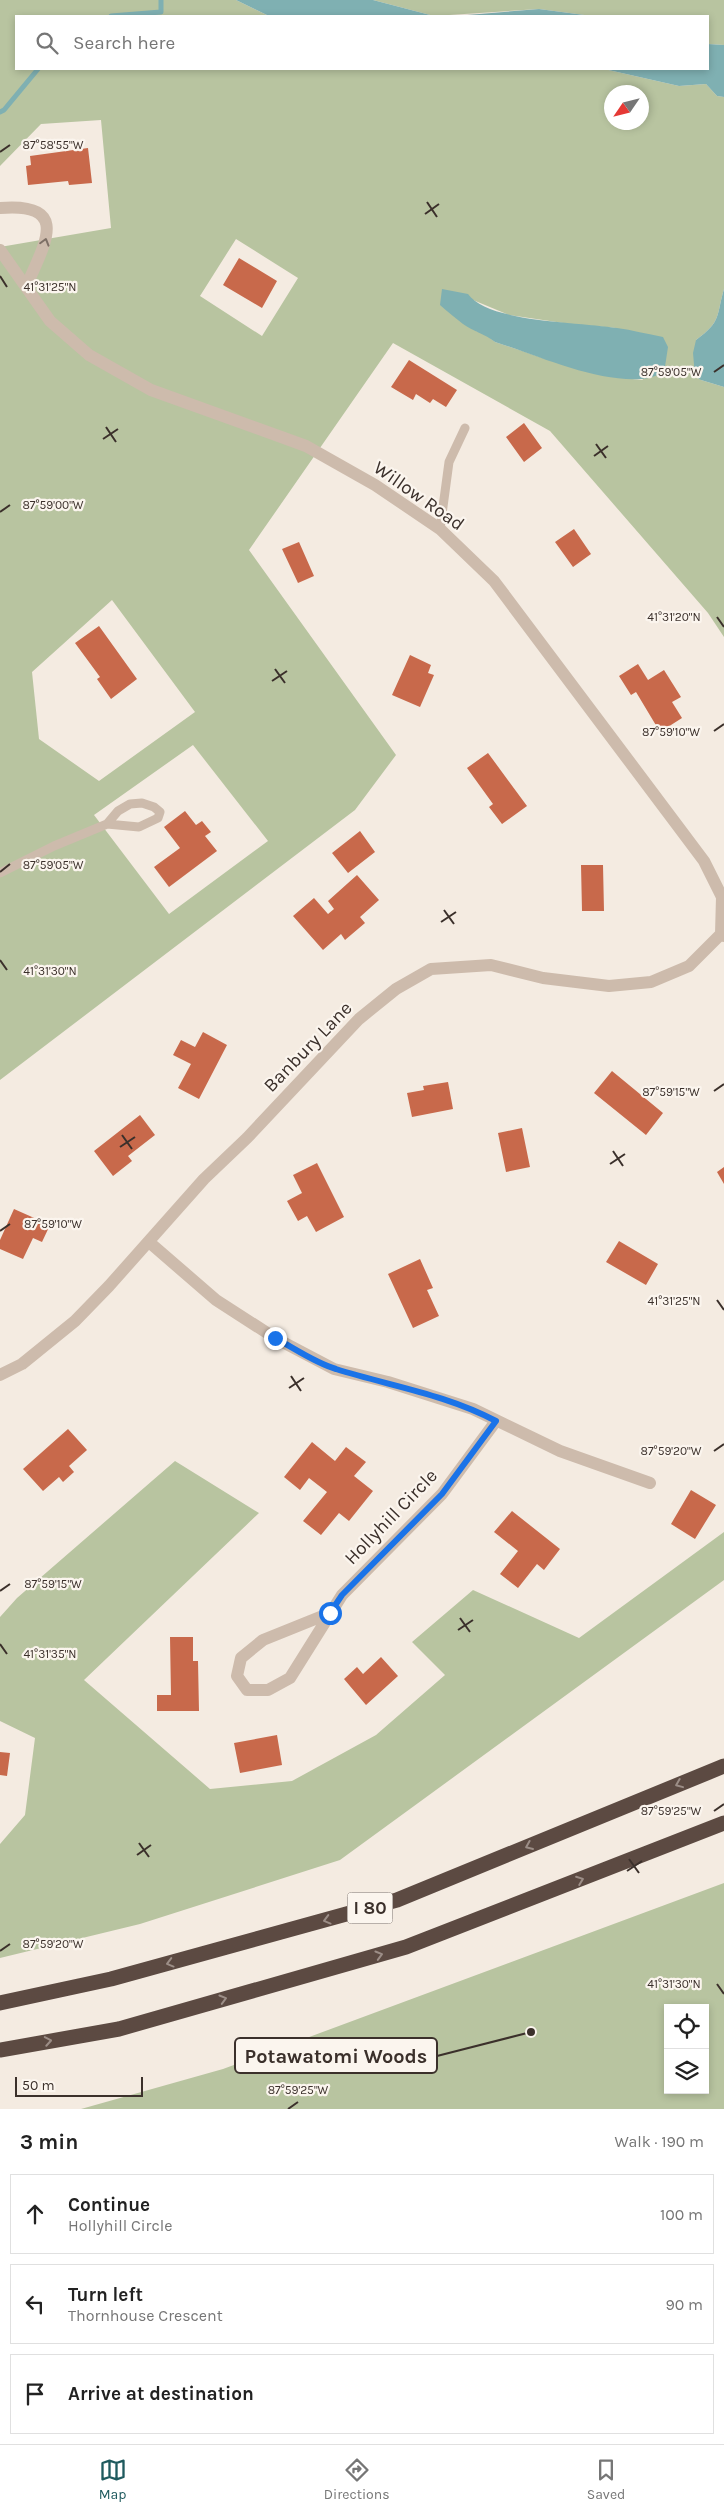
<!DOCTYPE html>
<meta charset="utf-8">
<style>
:root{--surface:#fff;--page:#f6f6f6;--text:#222;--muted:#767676;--line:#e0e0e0;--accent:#1f5a5e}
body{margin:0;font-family:Karla,sans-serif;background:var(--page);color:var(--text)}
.controls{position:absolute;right:15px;bottom:15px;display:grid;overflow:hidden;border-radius:0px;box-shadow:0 2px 8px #0003}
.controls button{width:45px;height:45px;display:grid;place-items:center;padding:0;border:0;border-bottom:1px solid var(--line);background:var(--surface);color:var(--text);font:25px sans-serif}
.compass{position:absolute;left:604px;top:85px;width:45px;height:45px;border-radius:50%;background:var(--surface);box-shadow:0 2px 8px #0003;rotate:235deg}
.scale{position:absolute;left:15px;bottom:12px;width:128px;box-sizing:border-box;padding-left:5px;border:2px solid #3b302b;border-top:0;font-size:14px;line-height:18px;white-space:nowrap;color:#3b302b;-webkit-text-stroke:4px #fbf5ee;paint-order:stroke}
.stop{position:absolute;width:15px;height:15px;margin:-11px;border:4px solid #1a73e8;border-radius:50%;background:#fff}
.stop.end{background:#1a73e8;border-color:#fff;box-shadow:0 1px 5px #0008}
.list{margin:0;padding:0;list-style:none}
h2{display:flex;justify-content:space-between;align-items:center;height:65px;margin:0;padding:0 20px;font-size:21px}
h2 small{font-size:16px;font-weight:400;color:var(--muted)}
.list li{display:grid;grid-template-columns:32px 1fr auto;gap:15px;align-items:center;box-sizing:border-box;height:80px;margin:0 10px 10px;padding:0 10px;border:1px solid var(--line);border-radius:0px}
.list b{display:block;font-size:19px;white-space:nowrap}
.list p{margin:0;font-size:16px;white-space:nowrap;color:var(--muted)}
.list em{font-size:16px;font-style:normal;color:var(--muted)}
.icon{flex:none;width:28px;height:28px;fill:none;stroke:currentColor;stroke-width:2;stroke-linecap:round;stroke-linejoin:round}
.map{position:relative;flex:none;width:724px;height:2109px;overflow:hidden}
.search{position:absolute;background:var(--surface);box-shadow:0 2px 8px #0003;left:15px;right:15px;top:15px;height:55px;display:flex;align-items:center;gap:12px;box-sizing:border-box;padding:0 18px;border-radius:0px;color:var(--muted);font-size:19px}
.sheet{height:335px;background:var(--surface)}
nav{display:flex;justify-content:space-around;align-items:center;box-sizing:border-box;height:70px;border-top:1px solid var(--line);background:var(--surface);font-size:14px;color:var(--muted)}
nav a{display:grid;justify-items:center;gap:2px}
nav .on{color:var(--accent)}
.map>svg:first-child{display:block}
.green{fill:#b8c4a0;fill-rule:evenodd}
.water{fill:#7fb0b2}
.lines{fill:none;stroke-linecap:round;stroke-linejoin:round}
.stream{stroke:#7fb0b2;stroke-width:5}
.building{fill:#c8694b}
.lane{stroke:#cdbbac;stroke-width:9}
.street{stroke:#cdbbac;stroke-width:12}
.highway{stroke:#5c4a42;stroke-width:15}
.oneway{stroke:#7d6f65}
.oneway2{stroke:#9c8e87}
.route{stroke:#1a73e8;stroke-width:6}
.ticks{fill:none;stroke:#3b302b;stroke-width:2}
.labels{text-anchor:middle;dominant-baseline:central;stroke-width:4.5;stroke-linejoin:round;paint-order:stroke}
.shield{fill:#fbf5ee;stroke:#756b66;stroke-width:1}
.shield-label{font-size:18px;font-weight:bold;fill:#3b302b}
.street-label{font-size:19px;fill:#3b302b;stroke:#fbf5ee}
.ticks-label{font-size:12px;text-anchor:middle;fill:#3b302b;stroke:#fbf5ee;stroke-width:4.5;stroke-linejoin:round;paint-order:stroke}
.leader{fill:none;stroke:#3b302b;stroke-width:2}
.callout-dot{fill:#3b302b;stroke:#fbf5ee;stroke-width:2}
.callout{fill:#fbf5ee;stroke:#3b302b;stroke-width:2}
.callout-label{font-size:20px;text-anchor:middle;font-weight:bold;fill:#3b302b}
</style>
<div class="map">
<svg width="724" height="2109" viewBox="0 0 724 2109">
<rect width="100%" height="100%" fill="#f4ebe1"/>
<path class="green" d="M0,0h236l33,16h-253v53h588l75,17 27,-2 11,12 7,1v192c-8,27 -2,32 -28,51l5,40 23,7v250l-16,-24 -158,-182 -157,-88 -144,207 147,205 -41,55 -355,270v-833l111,-19 -10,-108 -60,4 -41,42zM612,92h30v30h-30zM236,239l62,39 -36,58 -62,-40zM473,300l36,15 61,9 46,4 27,52c-51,-3 -99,-22 -148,-38l-11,-9 -8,-2zM112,600l83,112 -96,69 -60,-42 -7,-67zM193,745l75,96 -99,73 -75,-99z
M373,0h351v45l-16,-1v-28h-116l-53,-7 -105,7z
M175,1461l84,52 -175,167 126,109 82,-8 84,-46 69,-60 -33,-33 61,-52 106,48 145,-106v48l-384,280 -200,64 -140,34v-114l25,-29 10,-77 -35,-17v-104l17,-19z
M724,1883v226h-643l142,-40zM668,2008h37v82h-37z"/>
<path class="water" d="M236,0h137l61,16h-165z
M539,9l53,7h-137z
M708,44l16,1v52l-7,-1 -11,-12 -27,2 -75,-17h104z
M442,289l26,5c20,29 115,28 149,34 15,2 30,6 46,9l5,10 -4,26c-7,2 -15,6 -23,6 -46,3 -102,-23 -146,-37 -10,-8 -22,-11 -32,-18 -8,-6 -16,-13 -23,-19z
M724,289v98l-23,-7 -6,-4 -2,-23 3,-13c26,-19 20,-24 28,-51z"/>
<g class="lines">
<path class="stream" d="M111,16l50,-4v-12
M0,112l4,-2 34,-41"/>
</g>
<path class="building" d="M88,148l4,35 -23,2 -1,-4 -40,4 -2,-19 5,-1 -1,-9z
M239,258l38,23 -15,27 -39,-23z
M409,360l48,30 -11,17 -13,-8 -3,4 -14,-9 -3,6 -22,-13z
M524,423l18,25 -18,14 -18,-25z
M574,529l17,25 -18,13 -18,-25z
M299,542l15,34 -16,7 -16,-34z
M99,626l38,53 -26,20 -14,-20 3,-2 -25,-34z
M410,655l21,10 -3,8 6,2 -14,32 -28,-12z
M638,664l10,16 16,-10 17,27 -9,5 10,16 -22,14 -24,-40 -5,3 -12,-19z
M488,753l39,53 -25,18 -13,-17 4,-3 -26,-36z
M185,811l11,14 6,-4 9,11 -6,4 12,15 -48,36 -15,-20 26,-19 -16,-21z
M360,831l15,21 -27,21 -16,-20z
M581,865h22l1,46h-22z
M357,875l22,25 -19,17 5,6 -20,17 -4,-6 -18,16 -30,-34 21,-18 14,16 6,-5 -6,-8z
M203,1032l24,13 -28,54 -21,-11 13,-24 -18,-9 8,-15 14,7z
M612,1071l51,42 -17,22 -52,-42z
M448,1082l5,27 -41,8 -5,-24 17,-3 -1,-4z
M140,1115l15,20 -27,21 4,5 -19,15 -19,-25z
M522,1128l8,39 -24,5 -8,-39z
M317,1163l27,54 -28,15 -9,-16 -9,5 -11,-20 15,-8 -9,-18z
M724,1167v17l-7,-12z
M14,1209l36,16 -8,17 -9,-4 -10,21 -23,-10v-9z
M619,1241l39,23 -12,21 -40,-23z
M420,1259l13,29 -6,2 12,26 -26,12 -25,-54z
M68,1429l19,21 -18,16 5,6 -11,10 -4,-5 -16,14 -20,-22z
M312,1442l23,19 11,-14 20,15 -12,14 19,15 -24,30 -10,-8 -18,22 -18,-14 24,-29 -18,-14 -9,12 -16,-13z
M691,1490l25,15 -21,34 -24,-15z
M512,1511l48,38 -16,21 -7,-6 -19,24 -18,-14 18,-23 -24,-19z
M170,1637h23v24h5l1,50h-42v-16h14z
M381,1657l17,19 -32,29 -22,-26 13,-12 6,7z
M277,1735l5,30 -42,8 -6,-30z
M0,1752l10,1 -3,23 -7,-1z"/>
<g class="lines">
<path class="lane" d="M440,529l9,-67 16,-34
M0,873l54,-27 53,-22 11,-13 12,-7 12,-1 12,4 6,5 -2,6 -19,9 -32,-3"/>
<path class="street" d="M0,208c72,-6 44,37 26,79
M0,250l50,71 39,34 62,35 155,56 69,39 65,44 54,52 210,280 18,36 -1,37 3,2
M149,1242l67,58 59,38 59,31 54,13 85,27 87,42 90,32
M0,1375l22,-11 53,-43 34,-35 95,-107 43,-41 112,-119 37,-30 35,-20 60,-4 52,13 66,8 42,-4 38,-16 32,-32
M330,1613l-67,27 -22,18 -4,18 10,14h21l22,-12 52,-83 100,-101 54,-73"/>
<path class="highway" d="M0,2003l111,-24 286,-79 327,-134
M0,2050l119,-21 287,-82 318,-124"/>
</g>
<defs><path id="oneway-chevron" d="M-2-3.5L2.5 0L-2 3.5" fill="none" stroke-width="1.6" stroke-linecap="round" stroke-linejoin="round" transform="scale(1.25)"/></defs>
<use class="oneway" href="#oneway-chevron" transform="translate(45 242) rotate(-74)"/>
<g class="oneway2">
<use href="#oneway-chevron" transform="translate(679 1784) rotate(158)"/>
<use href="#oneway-chevron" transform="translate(529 1846) rotate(157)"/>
<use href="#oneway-chevron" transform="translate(580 1880) rotate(-21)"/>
<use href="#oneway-chevron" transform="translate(327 1920) rotate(165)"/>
<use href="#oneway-chevron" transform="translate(379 1955) rotate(-16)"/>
<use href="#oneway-chevron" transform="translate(170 1963) rotate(165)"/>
<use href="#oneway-chevron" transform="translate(223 1999) rotate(-16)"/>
<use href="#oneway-chevron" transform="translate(48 2041) rotate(-10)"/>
</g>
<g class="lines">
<path class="route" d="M275,1338c19,10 40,25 61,31 54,17 109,25 160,52l-54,73 -100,101 -12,18"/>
</g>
<path class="ticks" d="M0,152l10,-7M427,202l10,15M425,214l14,-10M0,276l7,11M714,372l10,-7M106,427l10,15M103,439l15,-10M596,444l10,14M594,456l14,-10M0,512l10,-7M717,617l7,10M275,669l10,14M272,681l15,-10M714,731l10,-7M0,872l10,-8M444,910l10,14M441,922l15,-10M0,960l7,10M714,1091l10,-7M122,1135l10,14M120,1147l15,-10M613,1151l10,15M610,1164l15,-10M0,1231l10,-7M717,1300l7,10M291,1376l10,15M289,1388l15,-10M714,1451l10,-7M0,1591l10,-7M460,1618l10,14M458,1630l15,-10M0,1644l7,10M714,1811l10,-7M139,1843l10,14M137,1855l14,-10M629,1859l10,14M627,1871l15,-10M0,1951l10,-7M717,1984l7,10M288,2109l10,-7"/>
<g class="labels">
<rect class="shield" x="347.5" y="1892.5" width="45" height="31" rx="4"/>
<g class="shield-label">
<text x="370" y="1908">I 80</text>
</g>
<g class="street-label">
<text transform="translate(419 496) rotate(35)">Willow Road</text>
<text transform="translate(308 1047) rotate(-46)">Banbury Lane</text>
<text transform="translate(391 1517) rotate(-46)">Hollyhill Circle</text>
</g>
</g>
<g class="ticks-label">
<text x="53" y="149">87°58'55"W</text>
<text x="50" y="291">41°31'25"N</text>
<text x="671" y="376">87°59'05"W</text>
<text x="53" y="509">87°59'00"W</text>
<text x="674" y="621">41°31'20"N</text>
<text x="671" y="736">87°59'10"W</text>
<text x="53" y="869">87°59'05"W</text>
<text x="50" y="975">41°31'30"N</text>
<text x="671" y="1096">87°59'15"W</text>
<text x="53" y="1228">87°59'10"W</text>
<text x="674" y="1305">41°31'25"N</text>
<text x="671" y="1455">87°59'20"W</text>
<text x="53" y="1588">87°59'15"W</text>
<text x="50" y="1658">41°31'35"N</text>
<text x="671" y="1815">87°59'25"W</text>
<text x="53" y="1948">87°59'20"W</text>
<text x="674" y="1988">41°31'30"N</text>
<text x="298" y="2094">87°59'25"W</text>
</g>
<path class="leader" d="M531 2032L437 2056"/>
<circle class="callout-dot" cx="531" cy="2032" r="5"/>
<rect class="callout" x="235" y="2038" width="202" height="35" rx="5"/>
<g class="callout-label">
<text x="336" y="2063">Potawatomi Woods</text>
</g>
</svg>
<div class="controls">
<button><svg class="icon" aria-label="locate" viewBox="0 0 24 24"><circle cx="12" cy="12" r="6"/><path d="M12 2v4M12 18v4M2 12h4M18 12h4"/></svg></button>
<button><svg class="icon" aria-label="layers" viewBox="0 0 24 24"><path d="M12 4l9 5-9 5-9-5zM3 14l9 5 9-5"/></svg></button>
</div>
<svg class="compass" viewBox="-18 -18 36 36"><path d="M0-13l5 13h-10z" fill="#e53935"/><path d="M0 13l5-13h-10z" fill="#767676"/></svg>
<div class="scale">50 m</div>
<div class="stop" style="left:330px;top:1613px"></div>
<div class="stop end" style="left:275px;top:1338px"></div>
<div class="search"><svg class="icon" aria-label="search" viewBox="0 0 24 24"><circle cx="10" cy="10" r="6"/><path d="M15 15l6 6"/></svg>Search here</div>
</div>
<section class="sheet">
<h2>3 min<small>Walk · 190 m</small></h2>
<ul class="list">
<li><svg class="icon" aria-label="ahead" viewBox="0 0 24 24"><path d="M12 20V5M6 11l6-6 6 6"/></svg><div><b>Continue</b><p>Hollyhill Circle</p></div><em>100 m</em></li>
<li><svg class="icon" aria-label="left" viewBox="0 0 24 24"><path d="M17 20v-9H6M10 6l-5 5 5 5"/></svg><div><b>Turn left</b><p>Thornhouse Crescent</p></div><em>90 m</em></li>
<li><svg class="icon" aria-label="arrive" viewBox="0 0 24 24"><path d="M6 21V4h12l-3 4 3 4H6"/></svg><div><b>Arrive at destination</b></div></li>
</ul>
</section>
<nav>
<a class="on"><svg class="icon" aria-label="map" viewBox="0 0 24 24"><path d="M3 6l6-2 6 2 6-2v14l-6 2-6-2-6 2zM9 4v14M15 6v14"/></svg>Map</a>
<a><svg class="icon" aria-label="directions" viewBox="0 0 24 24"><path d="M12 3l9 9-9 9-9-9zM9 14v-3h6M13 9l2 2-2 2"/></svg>Directions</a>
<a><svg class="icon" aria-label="saved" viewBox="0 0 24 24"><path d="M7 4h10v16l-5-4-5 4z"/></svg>Saved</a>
</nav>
